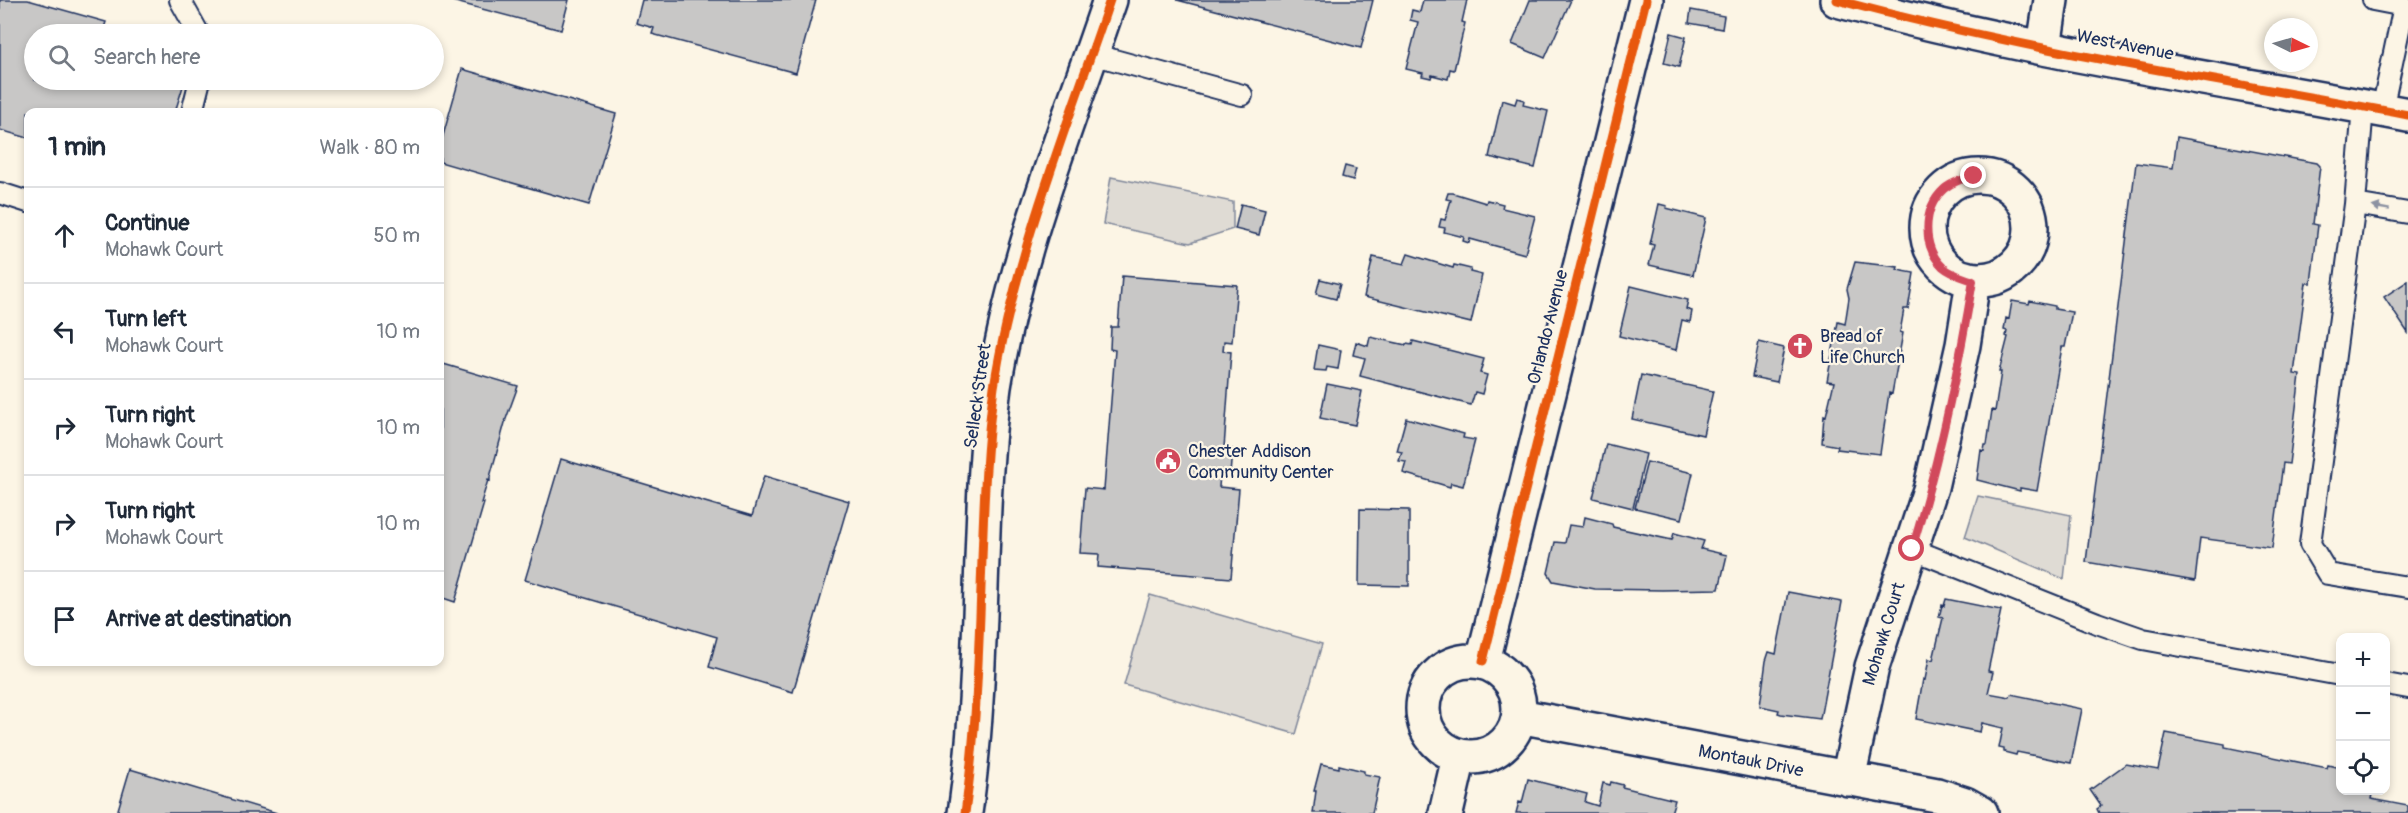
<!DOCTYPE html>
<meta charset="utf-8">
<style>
:root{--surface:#fff;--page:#f6f6f7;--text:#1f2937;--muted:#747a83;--line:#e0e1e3}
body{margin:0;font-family:Pangolin,sans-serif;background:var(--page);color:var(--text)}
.controls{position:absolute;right:18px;bottom:18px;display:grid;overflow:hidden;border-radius:12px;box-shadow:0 3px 9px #0003}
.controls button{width:54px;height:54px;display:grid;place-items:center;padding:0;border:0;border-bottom:2px solid var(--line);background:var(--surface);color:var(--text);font:30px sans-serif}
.compass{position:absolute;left:2264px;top:18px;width:54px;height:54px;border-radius:50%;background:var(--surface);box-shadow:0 3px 9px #0003;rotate:95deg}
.stop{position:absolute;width:18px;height:18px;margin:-14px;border:4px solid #d1495b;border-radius:50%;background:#fff}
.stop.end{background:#d1495b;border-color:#fff;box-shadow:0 2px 6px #0008}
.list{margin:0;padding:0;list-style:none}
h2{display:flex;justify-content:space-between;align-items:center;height:78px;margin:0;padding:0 24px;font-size:26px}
h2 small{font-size:20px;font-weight:400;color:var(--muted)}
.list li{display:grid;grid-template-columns:39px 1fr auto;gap:18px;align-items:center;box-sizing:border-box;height:96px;padding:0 24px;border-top:2px solid var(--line)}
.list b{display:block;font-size:22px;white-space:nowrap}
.list p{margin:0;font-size:20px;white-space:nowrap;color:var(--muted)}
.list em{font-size:20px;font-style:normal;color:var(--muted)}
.icon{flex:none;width:33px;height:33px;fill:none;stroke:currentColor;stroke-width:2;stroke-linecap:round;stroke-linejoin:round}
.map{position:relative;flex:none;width:2408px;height:813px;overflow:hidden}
.search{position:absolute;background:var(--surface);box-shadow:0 3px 9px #0003;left:24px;top:24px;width:420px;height:66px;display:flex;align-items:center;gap:15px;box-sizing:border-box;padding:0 21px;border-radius:33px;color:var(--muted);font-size:22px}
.panel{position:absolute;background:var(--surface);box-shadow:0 3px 9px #0003;left:24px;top:108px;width:420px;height:558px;border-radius:12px}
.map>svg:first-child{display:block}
.green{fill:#dfdbd4;stroke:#7d8599;stroke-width:1.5}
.building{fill:#c8c7c6;stroke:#1b2f5e;stroke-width:1.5}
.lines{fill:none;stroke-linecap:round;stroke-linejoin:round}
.service-casing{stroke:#1b2f5e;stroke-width:24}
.minor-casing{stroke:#1b2f5e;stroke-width:38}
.secondary-casing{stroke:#1b2f5e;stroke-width:38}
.service{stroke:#fcf5e5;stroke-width:20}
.minor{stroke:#fcf5e5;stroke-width:33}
.secondary{stroke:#fcf5e5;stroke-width:33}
.cycleway-casing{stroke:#fcf5e5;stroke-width:13}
.cycleway{stroke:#e8590c;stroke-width:9}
.oneway{fill:#8c92a2}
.route{stroke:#d1495b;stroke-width:8}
.labels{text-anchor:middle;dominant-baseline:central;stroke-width:4.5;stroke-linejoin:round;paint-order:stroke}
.street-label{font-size:18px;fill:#1b2f5e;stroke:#fcf5e5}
.poi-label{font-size:18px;fill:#1b2f5e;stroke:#fcf5e5;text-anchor:start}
</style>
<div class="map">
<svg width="2408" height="813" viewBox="0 0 2408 813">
<rect width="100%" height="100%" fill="#fcf5e5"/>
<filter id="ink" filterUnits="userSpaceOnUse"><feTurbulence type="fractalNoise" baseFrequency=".0167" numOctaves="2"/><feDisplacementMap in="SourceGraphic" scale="12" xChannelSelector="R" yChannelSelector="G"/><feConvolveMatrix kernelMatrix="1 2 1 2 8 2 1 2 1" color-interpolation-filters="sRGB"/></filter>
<g filter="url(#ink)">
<path class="green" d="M1111,177l122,25v27l-43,14 -87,-19z
M1978,496l93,19 -7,64 -99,-42z
M1150,595l172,49 -26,90 -172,-49z"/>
<path class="building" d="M0,0h28l78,22 -4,12h-68v46h151l-10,32h-147v26l-28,-8z
M448,0h121l-8,30z
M642,0h174l-20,73 -144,-39 2,-6 -18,-5z
M1177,0h196l-12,48z
M1423,0h44l-5,22 3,1 -11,47 -4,-1 -2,10 -16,-4 -1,3 -9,-2 1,-3 -17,-4 12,-47 -8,-2 2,-10 8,2z
M1530,0h41l-26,58 -33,-14z
M1691,10l33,6 -2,13 -33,-6z
M1671,33l15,4 -7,30 -15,-4z
M462,69l154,45 -27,91 -149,-43v-16z
M1517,98l7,2 -1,5 25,6 -13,57 -46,-11 13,-57 13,4z
M2177,137l140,26 3,3 -7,58 5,1 -7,58h-5l-12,91 6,1 -11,89 -6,-1 -11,85 -72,-10 -5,43 -109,-19 50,-399 37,5z
M1345,166l11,3 -3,11 -11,-3z
M1448,193h5l33,10 1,-3 16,4 -1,4 33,8 -10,38 -55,-15 -1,4 -6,-2 1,-4 -20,-5 1,-4 -6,-1 2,-8 4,1 6,-20 -5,-1z
M1241,204l24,6 -6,25 -24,-6z
M1659,204l8,2 -1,2 40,10 -13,57 -44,-10 5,-20 -4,-1z
M1408,254l45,14 1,-3 17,4 -1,3 12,3 -11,48 -107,-26 9,-40 31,7z
M1855,262l43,5 -1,3 17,3 -6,36h-4l-4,23 3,1 -11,61 -3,-1 -9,61 -43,-5 1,-3 -16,-3 2,-28 2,1 8,-34 -7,-1 11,-59 7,2 4,-26 -2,-9z
M1122,276l115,9 -5,57 -8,-1 -1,10 8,1 -7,96 8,1 -2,26 -10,-1 -1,13 20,2 -8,89 -133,-11 1,-13 -19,-1 5,-65 19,2 11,-140 -5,-1 1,-22h7z
M1320,279l20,5 -4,15 -20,-5z
M2408,281v52l-24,-36z
M1631,286l57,14 -2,9 6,2 -2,11 -8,-2 -6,30 -57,-14z
M2012,301l17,3 1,-3 25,5v3l17,3 -7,35h-3l-25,144 -17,-3v3l-43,-11 4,-30 3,1 1,-6h2l5,-35 3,1 6,-39h-2l9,-35 -2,-1 1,-5 -3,-1 2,-12 3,1z
M1370,337l36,8v-1l6,1 1,-4 71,18 -4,14 7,2 -5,19 -7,-2 -4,13 -111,-29 5,-18 -12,-3 3,-13 12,4z
M1759,342l25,6 -7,34 -25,-5z
M1318,345l23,5 -3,19 -11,-2 -1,4 -12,-1z
M440,363l78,23 -12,33 -16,58v4l-2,-1 -7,23h3l-29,99 -15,-5z
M1641,375l72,16 -10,44 -71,-16z
M1327,384l35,7 -7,34 -35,-7z
M1406,418l58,16 -1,4 12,2 -12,46 -12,-3 -1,4 -47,-14 3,-11 -7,-1 3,-9 -5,-1z
M1606,444l40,10 -13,54 -40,-10z
M561,459l191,57 12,-40 85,25 -56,191 -84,-25 8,-30 -192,-57z
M1647,462l46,11 -11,46 -47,-11z
M1360,509l49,1v76l-50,-1z
M1585,517l27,7 1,3 59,13 2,-7 30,8 -3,8 26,6 -8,34 -57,1 -67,-1 -42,-8 -5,-8 7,-31 10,1 4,-18 14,2z
M1788,592l54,10 -22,117 -39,-5 -3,-1 1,-3 -19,-4 6,-45 3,-9 7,2z
M1946,599l55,11 -13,61 5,1 -5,21 22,4 1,-3 71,15 -11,54 -54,-11 -1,3 -12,-3v-3l-5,-1 4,-20 -21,-5 -2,9 -64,-13 7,-40 2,1 4,-21 4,1 10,-42 -4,-1 3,-12 2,1z
M2166,733l59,11v3l102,21 1,-3 12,3v22h33l-2,9 37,7v7h-309l-2,-4 4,-3 -11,-16 36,-26 32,6z
M1321,764l18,4v-3l25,6v3l16,3 -8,36h-59l3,-22h-2z
M130,769l147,44h-160z
M1528,779l59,15 -2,8 13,4 5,-23 7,2 1,-3 12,3 -1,2 53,13 -4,13h-155l3,-11 3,1z"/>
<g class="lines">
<g class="service-casing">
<path id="service" d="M180,0l19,34
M2373,0l31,6 -22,104
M1092,54l150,41
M2363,107l-8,97 -45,340 18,30 80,13
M192,112l8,-32
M0,193l28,9
M2355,204l53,9
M1912,549l185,74 46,16 197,36
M2386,684l22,4"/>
</g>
<g class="minor-casing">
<path id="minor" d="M2044,47l7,-47
M1927 228a52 52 0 1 1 104 0a52 52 0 1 1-104 0Z
M1423 709a48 48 0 1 1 96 0a48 48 0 1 1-96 0Z
M1483,661l163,-661
M1519,716l418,79 28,9 16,9
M1848,779l24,-112 59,-180 32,-142 10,-64
M1446,813l13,-56"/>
</g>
<g class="secondary-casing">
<path id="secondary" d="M1837,0c187,51 381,79 571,115
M965,813c12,-84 14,-169 17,-254 2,-57 4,-115 12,-172 21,-133 73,-260 116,-387"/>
</g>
<use href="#service" class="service"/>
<use href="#minor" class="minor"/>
<use href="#secondary" class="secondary"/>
<g class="cycleway-casing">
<path id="cycleway" d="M1837,0c187,51 381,79 571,115
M1483,661l163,-661
M965,813c12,-84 14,-169 17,-254 2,-57 4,-115 12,-172 21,-133 73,-260 116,-387"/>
</g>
<use href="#cycleway" class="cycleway"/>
</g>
<defs><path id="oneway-solid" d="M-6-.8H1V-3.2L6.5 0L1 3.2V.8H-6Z" transform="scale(1.5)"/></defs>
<use class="oneway" href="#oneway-solid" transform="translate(2381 208) rotate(-170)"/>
</g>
<g class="lines" filter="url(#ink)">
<path class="route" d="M1912,549c27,-88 46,-177 61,-268 -11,-4 -22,-7 -30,-14 -21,-20 -21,-58 1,-78 8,-7 19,-10 30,-13"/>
</g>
<defs>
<g id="church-disc" transform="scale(1.35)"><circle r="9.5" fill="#d1495b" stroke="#fcf5e5"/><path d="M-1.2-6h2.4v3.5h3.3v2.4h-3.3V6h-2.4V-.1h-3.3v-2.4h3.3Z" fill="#fff"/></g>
<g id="civic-disc" transform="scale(1.35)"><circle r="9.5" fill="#d1495b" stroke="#fcf5e5"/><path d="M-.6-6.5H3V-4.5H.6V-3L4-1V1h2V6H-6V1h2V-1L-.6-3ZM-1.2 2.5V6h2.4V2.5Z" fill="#fff"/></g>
</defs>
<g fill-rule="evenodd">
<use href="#church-disc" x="1800" y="346"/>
<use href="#civic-disc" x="1168" y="461"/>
</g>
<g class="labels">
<g class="street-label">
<text transform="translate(2125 45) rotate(11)">West Avenue</text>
<text transform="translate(1548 327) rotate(-76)">Orlando Avenue</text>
<text transform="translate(978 396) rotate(-82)">Selleck Street</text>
<text transform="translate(1884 634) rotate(-73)">Mohawk Court</text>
<text transform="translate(1751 761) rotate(11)">Montauk Drive</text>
</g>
<g class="poi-label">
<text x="1820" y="336">Bread of<tspan x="1820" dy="21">Life Church</tspan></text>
<text x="1188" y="451">Chester Addison<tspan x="1188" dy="21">Community Center</tspan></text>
</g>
</g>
</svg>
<div class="controls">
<button>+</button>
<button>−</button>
<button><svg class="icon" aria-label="locate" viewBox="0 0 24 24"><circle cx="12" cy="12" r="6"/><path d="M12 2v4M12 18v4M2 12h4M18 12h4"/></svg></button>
</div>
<svg class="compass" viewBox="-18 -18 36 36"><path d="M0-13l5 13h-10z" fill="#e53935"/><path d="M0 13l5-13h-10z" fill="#747a83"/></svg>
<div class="stop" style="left:1912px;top:549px"></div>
<div class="stop end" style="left:1974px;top:176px"></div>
<div class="search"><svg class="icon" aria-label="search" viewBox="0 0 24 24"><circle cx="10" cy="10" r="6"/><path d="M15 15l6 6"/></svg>Search here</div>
<section class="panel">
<h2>1 min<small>Walk · 80 m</small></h2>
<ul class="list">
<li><svg class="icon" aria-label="ahead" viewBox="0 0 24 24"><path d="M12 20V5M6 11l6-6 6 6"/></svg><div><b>Continue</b><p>Mohawk Court</p></div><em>50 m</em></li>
<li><svg class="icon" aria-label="left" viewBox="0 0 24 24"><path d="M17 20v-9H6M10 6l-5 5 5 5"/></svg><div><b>Turn left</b><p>Mohawk Court</p></div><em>10 m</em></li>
<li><svg class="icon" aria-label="right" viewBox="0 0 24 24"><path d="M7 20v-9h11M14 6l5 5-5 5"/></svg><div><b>Turn right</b><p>Mohawk Court</p></div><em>10 m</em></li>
<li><svg class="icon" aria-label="right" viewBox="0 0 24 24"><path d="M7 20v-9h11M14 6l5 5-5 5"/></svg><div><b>Turn right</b><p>Mohawk Court</p></div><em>10 m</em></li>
<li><svg class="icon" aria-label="arrive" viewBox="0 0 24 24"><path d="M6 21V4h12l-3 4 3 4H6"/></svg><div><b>Arrive at destination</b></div></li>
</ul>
</section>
</div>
